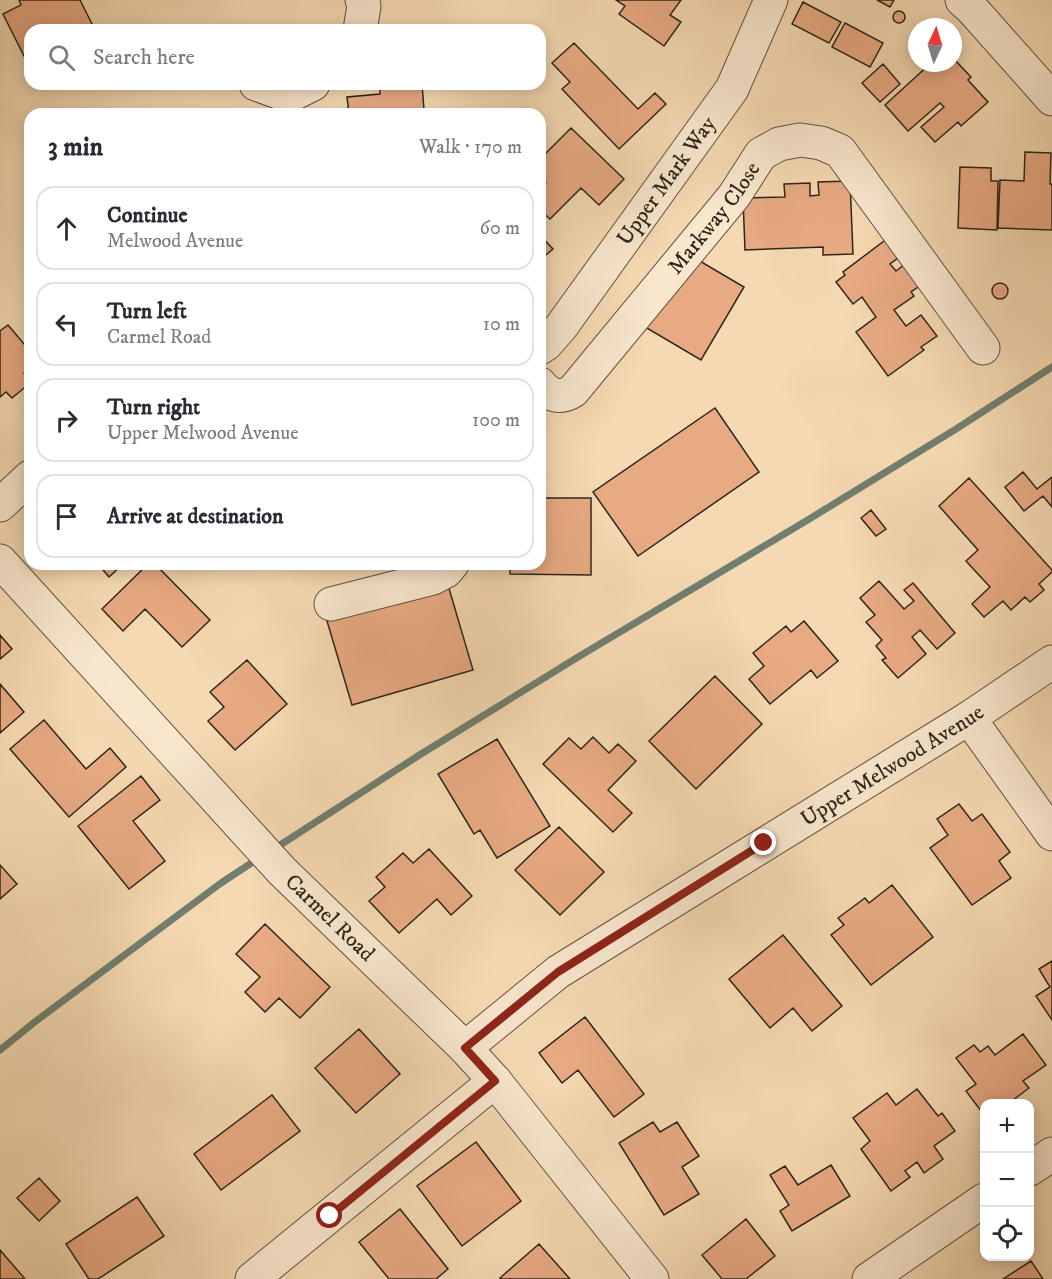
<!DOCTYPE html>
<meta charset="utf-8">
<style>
:root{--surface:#fff;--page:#f7f7f7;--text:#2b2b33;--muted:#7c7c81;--line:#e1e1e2}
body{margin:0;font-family:"IM FELL DW Pica",serif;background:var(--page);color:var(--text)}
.controls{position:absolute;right:18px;bottom:18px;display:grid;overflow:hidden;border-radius:12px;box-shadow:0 3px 15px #0003}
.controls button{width:54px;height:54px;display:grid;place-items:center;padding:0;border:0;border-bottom:2px solid var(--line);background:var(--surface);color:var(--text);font:30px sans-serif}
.compass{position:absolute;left:908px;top:18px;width:54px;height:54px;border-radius:50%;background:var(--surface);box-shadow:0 3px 15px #0003;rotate:4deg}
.stop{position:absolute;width:18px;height:18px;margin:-14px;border:4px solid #8f2418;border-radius:50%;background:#fff}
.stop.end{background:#8f2418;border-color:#fff;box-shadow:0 2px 6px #0008}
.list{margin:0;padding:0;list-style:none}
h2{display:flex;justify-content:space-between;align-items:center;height:78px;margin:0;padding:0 24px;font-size:26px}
h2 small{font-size:20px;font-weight:400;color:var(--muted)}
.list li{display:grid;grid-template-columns:39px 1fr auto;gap:18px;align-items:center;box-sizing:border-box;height:84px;margin:0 12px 12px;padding:0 12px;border:2px solid var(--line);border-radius:18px}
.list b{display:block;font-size:22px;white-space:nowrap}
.list p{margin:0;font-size:20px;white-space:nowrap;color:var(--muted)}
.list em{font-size:20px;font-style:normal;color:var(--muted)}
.icon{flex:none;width:33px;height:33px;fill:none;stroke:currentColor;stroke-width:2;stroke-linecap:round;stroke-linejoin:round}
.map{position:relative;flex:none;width:1052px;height:1279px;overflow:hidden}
.search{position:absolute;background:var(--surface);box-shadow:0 3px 15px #0003;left:24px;top:24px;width:522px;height:66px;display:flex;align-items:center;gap:15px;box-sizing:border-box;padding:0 21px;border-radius:18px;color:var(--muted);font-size:22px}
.panel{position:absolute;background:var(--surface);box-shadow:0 3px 15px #0003;left:24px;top:108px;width:522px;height:462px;border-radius:18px}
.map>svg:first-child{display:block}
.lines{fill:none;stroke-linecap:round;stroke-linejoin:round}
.stream{stroke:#717f6f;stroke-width:7}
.building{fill:#e8aa83;stroke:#2e261b;stroke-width:1.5}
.minor-casing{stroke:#605341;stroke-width:35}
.minor{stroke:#f8e6cd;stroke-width:33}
.route{stroke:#8f2418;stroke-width:8}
.labels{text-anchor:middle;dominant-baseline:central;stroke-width:4.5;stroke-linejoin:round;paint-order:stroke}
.street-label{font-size:22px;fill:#2e261b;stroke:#f8e6cd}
</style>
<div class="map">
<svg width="1052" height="1279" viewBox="0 0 1052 1279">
<rect width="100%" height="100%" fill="#f5d9b2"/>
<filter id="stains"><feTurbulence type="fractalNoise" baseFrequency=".00333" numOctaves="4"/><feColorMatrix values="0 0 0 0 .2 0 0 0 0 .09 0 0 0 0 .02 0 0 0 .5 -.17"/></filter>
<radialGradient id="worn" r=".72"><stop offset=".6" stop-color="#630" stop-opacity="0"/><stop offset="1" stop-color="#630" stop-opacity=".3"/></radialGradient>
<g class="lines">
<path class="stream" d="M274,849l147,-95 157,-97 228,-136 150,-92 96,-62
M0,1050l36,-29 185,-138 38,-25"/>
</g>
<path class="building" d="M19,0h61l15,30h-65v34h-2l-25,-50 18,-9z
M616,0h65l-11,15 11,7 -17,24 -45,-32 6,-8z
M877,0h17l-4,7z
M803,2l38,20 -12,21 -37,-19z
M893 17a6 6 0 1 1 12 0a6 6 0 1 1-12 0Z
M845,23l38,20 -13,24 -38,-20z
M574,43l64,66 17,-16 11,11 -47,45 -57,-60 8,-7 -18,-19z
M953,58l18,19 -3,3 20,22 -27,24 -3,-4 -23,20 -14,-15 23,-20 -4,-4 -32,28 -23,-26 46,-42h22z
M883,64l17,20 -20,18 -18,-19z
M380,84h42l2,26 -34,2v2h-41l-2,-17 33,-3z
M571,128l53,51 -25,26 -18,-17 -31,31 -10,-9v-22l6,-5 -6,-6v-18z
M1025,152l26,1 -1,31h2v46l-54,-2 2,-48 24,1z
M960,167l31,1v13h7l-1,49 -39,-2z
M850,181l3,73 -30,1v-8l-78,3 -2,-52 42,-1 -1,-13 26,-1v13l9,-1 -1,-13z
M540,235l13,14 -13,11z
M888,238l13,18 -11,8 6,7 13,-10 16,21 -14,10 3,4 -20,14 12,16 15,-11 16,21 -16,11 3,3 -36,26 -32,-44 20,-15 -14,-20 -9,7 -17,-22 9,-7 -2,-3z
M688,254l56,33 -43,73 -56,-33z
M992 291a8 8 0 1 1 16 0a8 8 0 1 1-16 0Z
M8,325l22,26v17l-6,5 6,7v3l-18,15 -6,-6 -6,5v-66z
M715,408l44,64 -121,84 -45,-64z
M1023,472l14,17 15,-12v30l-9,-11 -19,15 -19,-24z
M969,478l83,92v2l-13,12 5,6 -14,12 -5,-5 -14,13 -8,-9 -19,16 -12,-13 18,-17 -24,-26 12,-11 -39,-44z
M540,498h51v77l-81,-1v-10h30z
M871,510l15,19 -10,7 -15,-18z
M98,564h25l-14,13z
M148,564h7l55,56 -28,27 -37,-38 -22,22 -21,-22z
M879,581l25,28 10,-8 -10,-11 9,-7 42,50 -18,16 -17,-19 -8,7 14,17 -28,24 -16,-18 4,-2 -10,-12 6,-6 -16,-18 9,-7 -15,-17z
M448,585l25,85 -121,35 -25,-84z
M804,621l34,40 -21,17 -6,-8 -41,34 -21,-25 15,-13 -11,-13 33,-27 5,6z
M0,635l12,14 -12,10z
M247,660l40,44 -52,46 -27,-29 16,-14 -14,-15z
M715,676l47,48 -66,65 -47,-48z
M0,684l24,28 -24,21z
M44,720l42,49 24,-21 16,19 -57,50 -59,-68z
M593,737l16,16 9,-9 18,17 -28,29 24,23 -19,19 -70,-68 26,-26 12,11z
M497,739l53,87 -53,32 -17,-28 -6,4 -36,-60z
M141,776l19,24 -27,21 32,40 -36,28 -51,-63z
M959,804l13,17 10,-7 28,38 -11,9 12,17 -39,27 -42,-57 18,-13 -11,-16z
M559,827l45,45 -44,43 -45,-45z
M429,849l43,47 -21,19 -14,-16 -38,34 -30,-32 16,-14 -9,-10 27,-24 10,10z
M0,865l17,19 -17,15z
M892,885l41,52 -62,48 -40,-50 13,-10 -6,-7 27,-20 4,5z
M265,924l65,63 -30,31 -21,-20 -14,14 -20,-20 15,-15 -24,-23z
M783,935l59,71 -30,25 -19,-23 -23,20 -41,-49z
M1052,961v59l-16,-24 14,-9 -11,-18z
M585,1017l59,77 -30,23 -36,-47 -16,13 -23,-30z
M359,1029l41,45 -44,39 -41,-45z
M1023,1034l23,31 -23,16 6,7 -21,16h-24v11l-18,-24 10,-7 -20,-26 18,-13 6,7 8,-6 7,9z
M917,1089l21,27 4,-3 13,18 -21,15 9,13 -19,14 -7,-11 -12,9 5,6 -19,14 -30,-42 9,-8 -17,-23 34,-25 9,12z
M272,1095l28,36 -79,59 -27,-36z
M653,1122l7,10 17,-10 22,34 -17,11 17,27 -35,21 -45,-72z
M476,1142l45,59 -59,45 -45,-60z
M831,1165l19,31 -58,35 -12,-20 9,-6 -19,-30 15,-9 13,19z
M39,1178l21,23 -21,20 -22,-23z
M137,1197l27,39 -66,43h-9l-23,-35z
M400,1209l48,60 -12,10h-47l-30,-37z
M746,1219l29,37 -29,23h-24l-20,-24z
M539,1244l31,35h-68l-2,-1z
M0,1250l25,29h-25z
M1031,1261l12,18h-40z"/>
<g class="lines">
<g class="minor-casing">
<g id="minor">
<path d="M962,0l10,9 80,90"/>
<path d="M360,30l4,-24 -2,-6"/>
<path d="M256,84l33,12 24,-12"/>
<path id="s1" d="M540,348l6,-4 15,-17 171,-238 39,-89"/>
<path id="s2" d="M540,384c9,12 20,15 33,7l161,-195 27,-42 18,-10 21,-4 21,3 19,8 143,197"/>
<path d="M0,505l30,-28"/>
<path id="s3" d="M0,561l282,310 183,177 30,33 157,198"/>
<path d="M331,604l102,-26 13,-7 6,-7"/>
<path d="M969,718l83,116"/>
<path id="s4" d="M465,1048l93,-76 411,-254 83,-56"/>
<path d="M1030,1169l22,-15"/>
<path d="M252,1279l243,-198"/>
<path d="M869,1279l115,-79"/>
</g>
</g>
<use href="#minor" class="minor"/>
</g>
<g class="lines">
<path class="route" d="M330,1216l165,-135 -30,-33 93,-76 206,-129"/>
</g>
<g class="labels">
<g class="street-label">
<text stroke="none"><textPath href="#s1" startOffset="210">Upper Mark Way</textPath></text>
<text stroke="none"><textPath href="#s2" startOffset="261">Markway Close</textPath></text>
<text stroke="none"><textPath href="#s4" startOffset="513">Upper Melwood Avenue</textPath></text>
<text stroke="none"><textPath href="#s3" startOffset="486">Carmel Road</textPath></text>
</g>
</g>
<rect width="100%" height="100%" filter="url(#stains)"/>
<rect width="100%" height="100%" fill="url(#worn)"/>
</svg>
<div class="controls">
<button>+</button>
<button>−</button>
<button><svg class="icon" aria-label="locate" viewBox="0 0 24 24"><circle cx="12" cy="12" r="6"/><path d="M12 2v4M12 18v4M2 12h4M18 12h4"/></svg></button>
</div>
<svg class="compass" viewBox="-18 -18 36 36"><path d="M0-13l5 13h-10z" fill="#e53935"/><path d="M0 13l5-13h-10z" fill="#7c7c81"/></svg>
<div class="stop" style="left:330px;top:1216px"></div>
<div class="stop end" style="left:764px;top:843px"></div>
<div class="search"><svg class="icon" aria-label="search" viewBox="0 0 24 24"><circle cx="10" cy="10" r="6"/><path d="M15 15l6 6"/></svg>Search here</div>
<section class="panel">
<h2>3 min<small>Walk · 170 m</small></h2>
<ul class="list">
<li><svg class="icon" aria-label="ahead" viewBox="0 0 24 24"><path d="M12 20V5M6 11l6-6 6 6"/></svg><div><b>Continue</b><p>Melwood Avenue</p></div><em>60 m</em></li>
<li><svg class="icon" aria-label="left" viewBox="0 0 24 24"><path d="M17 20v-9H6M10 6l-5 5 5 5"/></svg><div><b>Turn left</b><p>Carmel Road</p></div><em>10 m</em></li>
<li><svg class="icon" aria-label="right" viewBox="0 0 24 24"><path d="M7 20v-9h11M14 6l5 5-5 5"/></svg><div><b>Turn right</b><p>Upper Melwood Avenue</p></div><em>100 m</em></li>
<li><svg class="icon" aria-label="arrive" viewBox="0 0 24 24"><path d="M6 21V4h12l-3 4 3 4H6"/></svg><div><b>Arrive at destination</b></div></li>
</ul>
</section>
</div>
